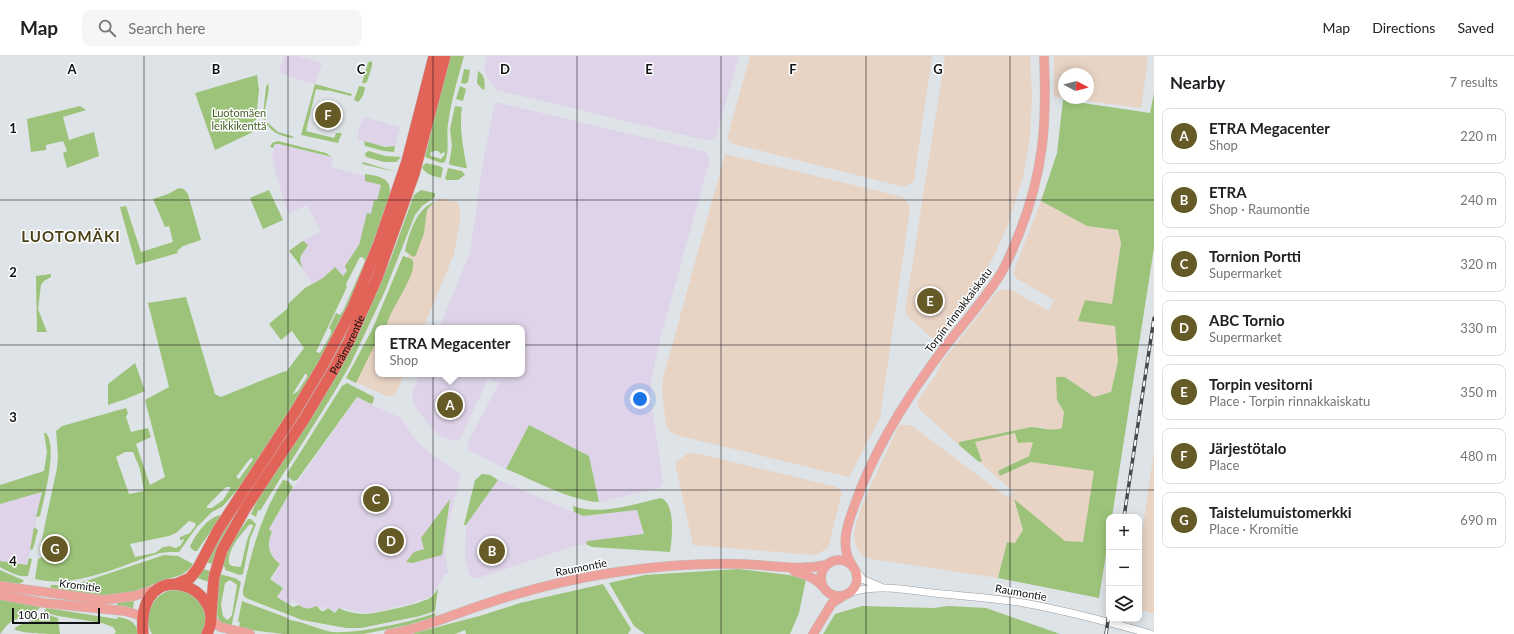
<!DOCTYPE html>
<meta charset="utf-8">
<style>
:root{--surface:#fff;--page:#f6f6f6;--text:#202124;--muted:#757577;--line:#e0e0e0;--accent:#665a27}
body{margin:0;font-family:Lato,sans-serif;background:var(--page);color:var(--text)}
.controls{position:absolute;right:12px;bottom:12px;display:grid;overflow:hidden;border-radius:8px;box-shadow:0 2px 10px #0003}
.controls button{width:36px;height:36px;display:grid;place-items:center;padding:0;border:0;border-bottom:1px solid var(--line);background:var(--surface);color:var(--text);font:20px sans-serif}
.compass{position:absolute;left:1058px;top:12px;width:36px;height:36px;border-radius:50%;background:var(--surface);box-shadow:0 2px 10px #0003;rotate:97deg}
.scale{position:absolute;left:12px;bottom:10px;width:88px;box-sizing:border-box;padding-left:4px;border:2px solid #0f1112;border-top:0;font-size:11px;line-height:14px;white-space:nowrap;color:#0f1112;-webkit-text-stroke:3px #fff;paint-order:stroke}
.you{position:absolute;left:640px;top:343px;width:14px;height:14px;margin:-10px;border:3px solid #fff;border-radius:50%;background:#1a73e8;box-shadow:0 0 0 6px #1a73e833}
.badge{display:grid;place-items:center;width:26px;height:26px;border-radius:50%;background:var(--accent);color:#fff;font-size:13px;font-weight:700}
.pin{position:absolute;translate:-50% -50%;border:2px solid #fff;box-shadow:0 1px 4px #0006}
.popup{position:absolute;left:375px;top:269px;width:150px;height:52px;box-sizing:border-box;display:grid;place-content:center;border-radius:8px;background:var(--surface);filter:drop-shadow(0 1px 3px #0005);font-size:13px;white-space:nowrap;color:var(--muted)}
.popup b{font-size:15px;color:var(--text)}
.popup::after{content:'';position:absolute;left:50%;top:100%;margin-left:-8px;border:8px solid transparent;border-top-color:var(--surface)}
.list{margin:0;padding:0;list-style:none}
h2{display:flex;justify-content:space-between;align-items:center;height:52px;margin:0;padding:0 16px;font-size:17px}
h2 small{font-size:13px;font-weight:400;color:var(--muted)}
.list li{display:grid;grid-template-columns:26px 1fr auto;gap:12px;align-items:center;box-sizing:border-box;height:56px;margin:0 8px 8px;padding:0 8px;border:1px solid var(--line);border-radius:8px}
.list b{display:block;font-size:15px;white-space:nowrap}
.list p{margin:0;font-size:13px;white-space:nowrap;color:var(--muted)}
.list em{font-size:13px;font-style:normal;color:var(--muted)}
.icon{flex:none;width:22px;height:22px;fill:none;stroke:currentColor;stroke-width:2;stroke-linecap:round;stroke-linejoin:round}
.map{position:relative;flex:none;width:1154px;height:578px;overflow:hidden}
header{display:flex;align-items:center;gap:24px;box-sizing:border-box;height:56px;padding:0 20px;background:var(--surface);border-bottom:1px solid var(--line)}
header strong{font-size:19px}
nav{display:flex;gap:22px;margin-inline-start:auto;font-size:14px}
.search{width:280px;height:36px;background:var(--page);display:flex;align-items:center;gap:10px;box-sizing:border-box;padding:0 14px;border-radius:8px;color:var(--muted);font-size:15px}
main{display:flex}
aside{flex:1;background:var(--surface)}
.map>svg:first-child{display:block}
.commercial{fill:#ded3e8}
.industrial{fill:#e8d4c5}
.green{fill:#9dc37a;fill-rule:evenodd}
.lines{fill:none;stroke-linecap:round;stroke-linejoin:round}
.minor-casing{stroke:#989c9f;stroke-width:8}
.major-casing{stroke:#c1c1c1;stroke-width:10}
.highway-casing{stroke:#c1c1c1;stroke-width:12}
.minor{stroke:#fff;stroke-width:7}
.major{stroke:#eea29b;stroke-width:9}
.highway{stroke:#e26459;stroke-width:11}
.rail-casing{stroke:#46494b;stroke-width:3.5}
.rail{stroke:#fff;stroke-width:2;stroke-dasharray:6;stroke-linecap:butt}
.grid{fill:none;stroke:#0f1112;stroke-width:1;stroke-opacity:0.55}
.labels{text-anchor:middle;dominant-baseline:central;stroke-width:3;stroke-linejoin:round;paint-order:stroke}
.park-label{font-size:11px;fill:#426024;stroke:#fff}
.street-label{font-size:11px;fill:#0f1112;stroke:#fff}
.district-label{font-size:15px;font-weight:bold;letter-spacing:1px;fill:#4b4118;stroke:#fff}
.grid-label{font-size:13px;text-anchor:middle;font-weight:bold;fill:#0f1112;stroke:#fff;stroke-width:3;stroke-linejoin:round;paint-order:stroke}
</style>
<header>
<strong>Map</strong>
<div class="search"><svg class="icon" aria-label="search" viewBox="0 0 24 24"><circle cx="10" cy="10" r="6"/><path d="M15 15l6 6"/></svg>Search here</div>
<nav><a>Map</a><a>Directions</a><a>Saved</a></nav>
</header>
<main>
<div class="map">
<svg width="1154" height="578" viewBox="0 0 1154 578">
<rect width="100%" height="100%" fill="#dee3e7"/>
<path class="commercial" d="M284,0h13l25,7 -7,21 -10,-2 -26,-10z
M487,0h252l-23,81 -7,4 -213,-51 -8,-11 -4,-12z
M495,46l211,50 4,7 -49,177 -10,45v17l12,85 -3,5 -61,14 -10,-46 -60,-31 -23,44 -38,-19 -1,-6 32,-61 -11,-4 -28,60 -5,2 -15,-4 -12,-13 -12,-16 -3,-8 -1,-8 8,-18h102v-46h-83l31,-75 12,-85z
M364,61l36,10 -5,19 -19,-1 -19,-6 2,-11z
M275,88l9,1 49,13 -2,9 54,14 -35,91 -7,4 -8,-9 -12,11 -11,6 -9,-15 -2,-5 1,-12 6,-6 -5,-5 -2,1 20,-11 -14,-26 -19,9 -12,-40 -4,-18z
M357,342l44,20 16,24 13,11 31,21 -13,51 -3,27 3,21 -4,2 -4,8 -10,14 -22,7 -37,9h-6l-26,-6 -4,5 -9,-6 -2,3 -7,-3 -9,3 -4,-1 -11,-8 -4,5 -12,-9 7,-8 -13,-9 10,-15 -5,-3 -5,-9 -2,-8 1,-7 3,-5 -4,-3 25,-42z
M498,424l85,36 54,-6 7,24 -56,7 -2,3 -12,2 -95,32h-6l-3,-2 -5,-16 1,-35z
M42,436l-15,73 -27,-4v-57z"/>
<path class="industrial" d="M750,0h182l-18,125 -10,6 -174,-44 -3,-4z
M945,0h85l2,39 -2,42 -7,40 -16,50 -15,33 -25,41 -30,37 -4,1 -26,-23 -2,-5z
M1054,0h91l3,3 -7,49 -77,-10h24v-24h-24v24l-10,-1z
M725,98l178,43 5,6 2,6 -30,209 -31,59 -173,-42 -5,-3 -5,-6 -4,-35 1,-13z
M440,142l17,4 3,7v11l-6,34 -31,74h-45l50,-119z
M1041,145l46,25 31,4 3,13 -9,61 -33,16 36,6 3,35 -7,31 -17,5 -29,-20 -8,23 7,12 -1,15 -8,4 -13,-4h-11l-72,15v3l-41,-37v-8l18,-25 5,-12 55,-70 7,-4 8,1 38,21 5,-11 -38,-22 -2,-4 1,-6z
M378,272v46h26l-9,21 -8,1 -32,-14z
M899,369h12l97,73 5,-7 -34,-29 3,-1 -7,-19 40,-9 18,9 -4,14 -31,15 2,5 31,-14 63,8 -10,72 -19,-1 -51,-41 9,30 -8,14 -8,-2 -9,36 -127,-19 -8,-3 -5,-6 -3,-7 -1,-11 7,-25z
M1154,395v163l-15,-5v-54z
M688,397l12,1 137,33 3,3 2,3 -14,55 -13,7 -122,-10 -18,-82z"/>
<path class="green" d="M450,0h14c-6,22 -13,45 -16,68 -2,13 2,25 -3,38l-4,1 -16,-6zM434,95h4l3,3 3,-2 1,2 -4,5 -10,-3 -1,-3z
M370,5l2,1v4l-5,16 -2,1h-3l6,-20z
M464,13l6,1 -2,12 -3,2 -4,-1z
M478,15c6,3 8,12 6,19l-2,-1 -5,-6z
M257,19l2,15 -4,39 -2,3 -38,18 -20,-57z
M268,27c3,12 -6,24 -2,36l-2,1 -1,-5 3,-28z
M315,28l37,10 -1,2 -24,-6v1l-11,-2 -10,42 28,7 2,-5h6l-4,10 -37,-8z
M359,30l6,1c0,5 -3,12 -7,15l-4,-2z
M460,30l6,3 -3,12 -7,-2z
M1154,37v155l-42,269h-3v18l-10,63 -101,-20 9,-36 8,1 8,-13 -9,-31 51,42 18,1 11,-71 -63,-9 -31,14 -2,-5 31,-15 4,-14 -15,1 -3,-10 -40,9 7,19 -3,1 -20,-17v-3l72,-15c11,0 21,5 31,1l2,-16 -7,-12 -1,-23h9l29,20 17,-5 7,-31 -3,-35 -37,-5 7,-21 27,4 9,-61 -3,-13 -31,-4 -46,-25 16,-48 6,-53 87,13z
M80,50l6,4 -23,7 6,23 25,-8 5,24 -32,12 -4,-15 4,-2 -4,-10 -17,4v5l-15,2 -4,-33z
M455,50l7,1c-3,21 1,40 5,61h-2l-14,-3 -2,-1 3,-18 -2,-17z
M266,67h2l10,9 14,4 2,2c-11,-1 -22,-5 -28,-15z
M278,85l48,12 6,4 -53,-13h-4l-2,4 -3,-1 2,-4z
M364,85l21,6 10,-1 -1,6 -10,-1 -19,-5z
M369,95l16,5 16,1 -5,5h-12l-18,-5 -1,-4z
M363,106l33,10 -34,-8z
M426,107l13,3 4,2 -2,10c-8,-2 -15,-3 -19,-11z
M448,112l14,3 3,4 -7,5h-11l-2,-1z
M365,118c28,3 28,12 21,36l-37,95 -30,58 -28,47 -49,74 -19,22 -11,6 -16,16 -17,24h-9l-10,1c-39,12 -83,36 -125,26l3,-20 10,-4 -3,-7h-5l17,-80 1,-12 -2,-25 6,-5 64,-18 2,5 -2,4 5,15 17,-4 3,9 -15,7 14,41 15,-8 -20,-77 24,-13 -21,-84 38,-6 29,97 6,3 64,-26 1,1 18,-24 -12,-17 -11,9 -12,-16 19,-16v-4l17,-16 18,-10 12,-11 8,9 4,-5 -2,-5 14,-21 8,-32 4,1 3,-14 3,1 4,-16 -16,-4zM360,201l4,1 1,3 -22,50 -3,4 -4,-2 -7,15 2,2v4l-11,19 -4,-1 31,-65 -1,-3zM305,318h2v3l-9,14 -6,4zM125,396h8l7,17 4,22 -15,3 -13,-37zM251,402h2l-1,3 -13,18 -3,-2 13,-17zM226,431h4v2l-7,11 -11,8h-5v-2zM189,465l6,2 1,2 -6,8 -10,4v4l3,-2 1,1 -4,6 -5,2 -5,-2 -7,1 -8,6 -20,4 -5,-13 39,-8 7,-3z
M179,132l5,1 4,5 13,46 -18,6 -6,5 1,2 -42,12 -16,-58 6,-1 15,46 32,-10 -4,-16 -4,1 -12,-28 15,-5z
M269,134l14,30 -20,9 -13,-31z
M421,134l14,3v4l-13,9 -7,9 -30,76 -34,72 -16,28 -75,120 -2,-1 -2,7 -5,-3 8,-17 59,-90 36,-63 36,-83 24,-66z
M434,146l-7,8 -3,23 -8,22 -3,2 -8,-6c4,-17 11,-42 29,-49z
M303,185l5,4c-6,10 -11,11 -5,24l-14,-18 12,-9z
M380,196l-7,23 -27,64 -134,225 -6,-2 7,-14 95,-150z
M403,200l9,3c8,14 -24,51 -26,69h-8v10l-22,45 -10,-5 26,-48z
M51,218v3l-7,4 -3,4 -3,24 9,23h-10l-1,-56z
M135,307l10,28 -19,8 -18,6v-21z
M347,327l27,14 -1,6 -2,1 -14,-7 -60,83 -4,1 -6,-5 1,-4 54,-86z
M529,369l60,31 10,46c-26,0 -68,-23 -93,-33z
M44,377h2c12,15 -2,65 -6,83l-4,1 6,-25 -42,12v-19l44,-14 3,-19z
M482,418l8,1 8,5 -32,45h-2l11,-45z
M283,424l5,1 5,6 -24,42 3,3c-6,13 -3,24 8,32l-10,15 13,9 -6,9 16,10 6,-2c7,5 10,4 18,1l4,5h3l4,-3 7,5 4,-5c7,4 19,6 27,6 12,-1 54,-10 64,-16 3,-2 6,-6 8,-10l-3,23 -15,5 -59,12h-15l-44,-8 -56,-22 -3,-3v-5c9,-40 18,-75 40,-110z
M661,442c15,6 11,41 9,54l-78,-5 -6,-3 1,-3 57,-7 -7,-24 -54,6 -9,-4 -1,-6c28,10 60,-2 88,-8z
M450,443l-8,56 -30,8 -6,-1 8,-10 10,-3 -3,-11z
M220,459v3l-23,33h-3l-4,-4c5,-12 17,-29 30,-32z
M248,463h3l5,5 -6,15 -7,35 -3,1 -15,-5v-3h-4c6,-18 15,-32 27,-48zM252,468l1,2 -6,14 -6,26 -1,1 -8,-1 -3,-2c-2,-15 12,-29 20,-39z
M34,471l4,3 -5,19 -3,1z
M164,499l14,1 15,8c-8,12 -16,12 -29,16 -11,4 -22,10 -34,13 -26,7 -54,0 -80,-3l1,-5h14l15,-2z
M29,502l3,1 -4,17c-9,2 -20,-5 -28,-9v-6l27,4z
M203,513l7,2 -1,11 -12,-4z
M738,513l51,6 17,4 -7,34 -9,21h-145l-11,-8 -25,-43 36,-8z
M0,514l23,10 1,1 -5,3 -19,-1z
M219,518l16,4 6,4 -10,46c-4,-1 -9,-3 -11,-6 -7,-10 -2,-36 -1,-48zM230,524l7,5 -5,30 -3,4 -2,1 -4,-4 -2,-11 4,-22z
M603,528l28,45 -3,5h-162l-1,-4 -10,4h-44l72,-19 37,-12z
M171,534c25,0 44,19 30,44h-49c-10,-17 0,-39 19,-44z
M0,542l41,7 -1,2c-6,10 -20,9 -29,15 -5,3 -8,9 -11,12z
M134,543l-1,10 -16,-3v-4z
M242,545l43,16 5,3c14,2 28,9 42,12 25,2 79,-10 104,-19l-1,4 -31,9 -41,8h-79l-43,-5 -2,-2 1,-4 -2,-2z
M862,550l72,2 14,-2 38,2 74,26h-237l12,-20z
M46,552l71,11 1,-2c11,2 19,5 20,17h-24l2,-2 -3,-5 -11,-4 -44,-7 -14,-4z
M46,558l12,4 2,16c-12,0 -36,0 -46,-5 9,-8 22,-8 32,-15z"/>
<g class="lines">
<g class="minor-casing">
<path id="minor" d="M856,514l6,9 19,8
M852,536c26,-8 55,-2 81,1 30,3 61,5 91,10 43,8 85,19 127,31"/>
</g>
<g class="major-casing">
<path id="major" d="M821 522a18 18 0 1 1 36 0a18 18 0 1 1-36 0Z
M852,509c-13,-18 -4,-43 3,-61 19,-55 51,-105 86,-152 19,-25 40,-48 57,-74 9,-13 15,-30 21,-44 25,-63 28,-111 25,-178
M794,515c11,4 21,6 29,16
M0,530l103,14 31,-4 23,-7
M0,539l44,8 81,8 17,5
M211,564l9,7 30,7
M389,578c30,-5 58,-17 87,-27 46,-16 93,-28 141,-35 41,-6 83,-9 125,-8 28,1 56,7 84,1
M813,578l19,-31 10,-6"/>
</g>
<g class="highway-casing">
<g id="highway">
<path d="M176,528l14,-6 8,-10 20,-38 77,-118 28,-47 30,-58 26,-64 28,-82 27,-105"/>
<path id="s1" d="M211,558l3,-37 8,-27 23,-41 60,-91 28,-47 16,-30 28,-63 37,-104 31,-118"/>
<path d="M143,578c-7,-83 88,-47 64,0"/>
</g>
</g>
<use href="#minor" class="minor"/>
<use href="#major" class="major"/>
<use href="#highway" class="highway"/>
<g class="rail-casing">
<path id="rail" d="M1124,461l30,-199
M1106,578l3,-21"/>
</g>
<use href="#rail" class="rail"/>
</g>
<path class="grid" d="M144,0v578M288,0v578M433,0v578M577,0v578M721,0v578M866,0v578M1010,0v578M0,144h1154M0,289h1154M0,434h1154"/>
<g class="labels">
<g class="park-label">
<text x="239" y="56">Luotomäen<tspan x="239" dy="13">leikkikenttä</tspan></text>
</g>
<g class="street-label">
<text transform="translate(958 254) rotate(-53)">Torpin rinnakkaiskatu</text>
<text stroke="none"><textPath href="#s1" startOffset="306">Perämerentie</textPath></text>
<text transform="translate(581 511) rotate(-11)">Raumontie</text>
<text transform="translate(80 529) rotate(7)">Kromitie</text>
<text transform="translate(1021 536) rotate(10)">Raumontie</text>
</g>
<g class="district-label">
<text x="71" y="180">LUOTOMÄKI</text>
</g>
</g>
<g class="grid-label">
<text x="72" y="18">A</text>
<text x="216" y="18">B</text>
<text x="361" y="18">C</text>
<text x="505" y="18">D</text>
<text x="649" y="18">E</text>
<text x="793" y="18">F</text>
<text x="938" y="18">G</text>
<text x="13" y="77">1</text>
<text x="13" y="221">2</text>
<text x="13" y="366">3</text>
<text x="13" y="510">4</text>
</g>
</svg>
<div class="controls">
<button>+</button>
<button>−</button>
<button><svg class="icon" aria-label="layers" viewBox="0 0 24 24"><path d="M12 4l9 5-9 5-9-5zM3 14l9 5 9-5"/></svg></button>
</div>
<svg class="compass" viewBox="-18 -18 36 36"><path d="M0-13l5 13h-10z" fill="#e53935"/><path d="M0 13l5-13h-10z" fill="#757577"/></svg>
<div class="scale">100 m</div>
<div class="you"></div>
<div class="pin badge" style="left:450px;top:349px">A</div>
<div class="popup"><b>ETRA Megacenter</b>Shop</div>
<div class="pin badge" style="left:492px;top:495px">B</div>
<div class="pin badge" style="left:376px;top:443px">C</div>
<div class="pin badge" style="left:391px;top:485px">D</div>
<div class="pin badge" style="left:930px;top:245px">E</div>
<div class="pin badge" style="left:328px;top:59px">F</div>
<div class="pin badge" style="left:55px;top:493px">G</div>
</div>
<aside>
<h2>Nearby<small>7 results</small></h2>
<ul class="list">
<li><span class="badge">A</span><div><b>ETRA Megacenter</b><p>Shop</p></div><em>220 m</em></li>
<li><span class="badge">B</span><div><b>ETRA</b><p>Shop · Raumontie</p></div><em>240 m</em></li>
<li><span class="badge">C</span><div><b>Tornion Portti</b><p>Supermarket</p></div><em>320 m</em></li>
<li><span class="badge">D</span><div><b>ABC Tornio</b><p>Supermarket</p></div><em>330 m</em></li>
<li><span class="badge">E</span><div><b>Torpin vesitorni</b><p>Place · Torpin rinnakkaiskatu</p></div><em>350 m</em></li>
<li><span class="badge">F</span><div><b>Järjestötalo</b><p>Place</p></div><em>480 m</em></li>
<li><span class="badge">G</span><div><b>Taistelumuistomerkki</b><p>Place · Kromitie</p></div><em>690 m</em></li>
</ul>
</aside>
</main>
